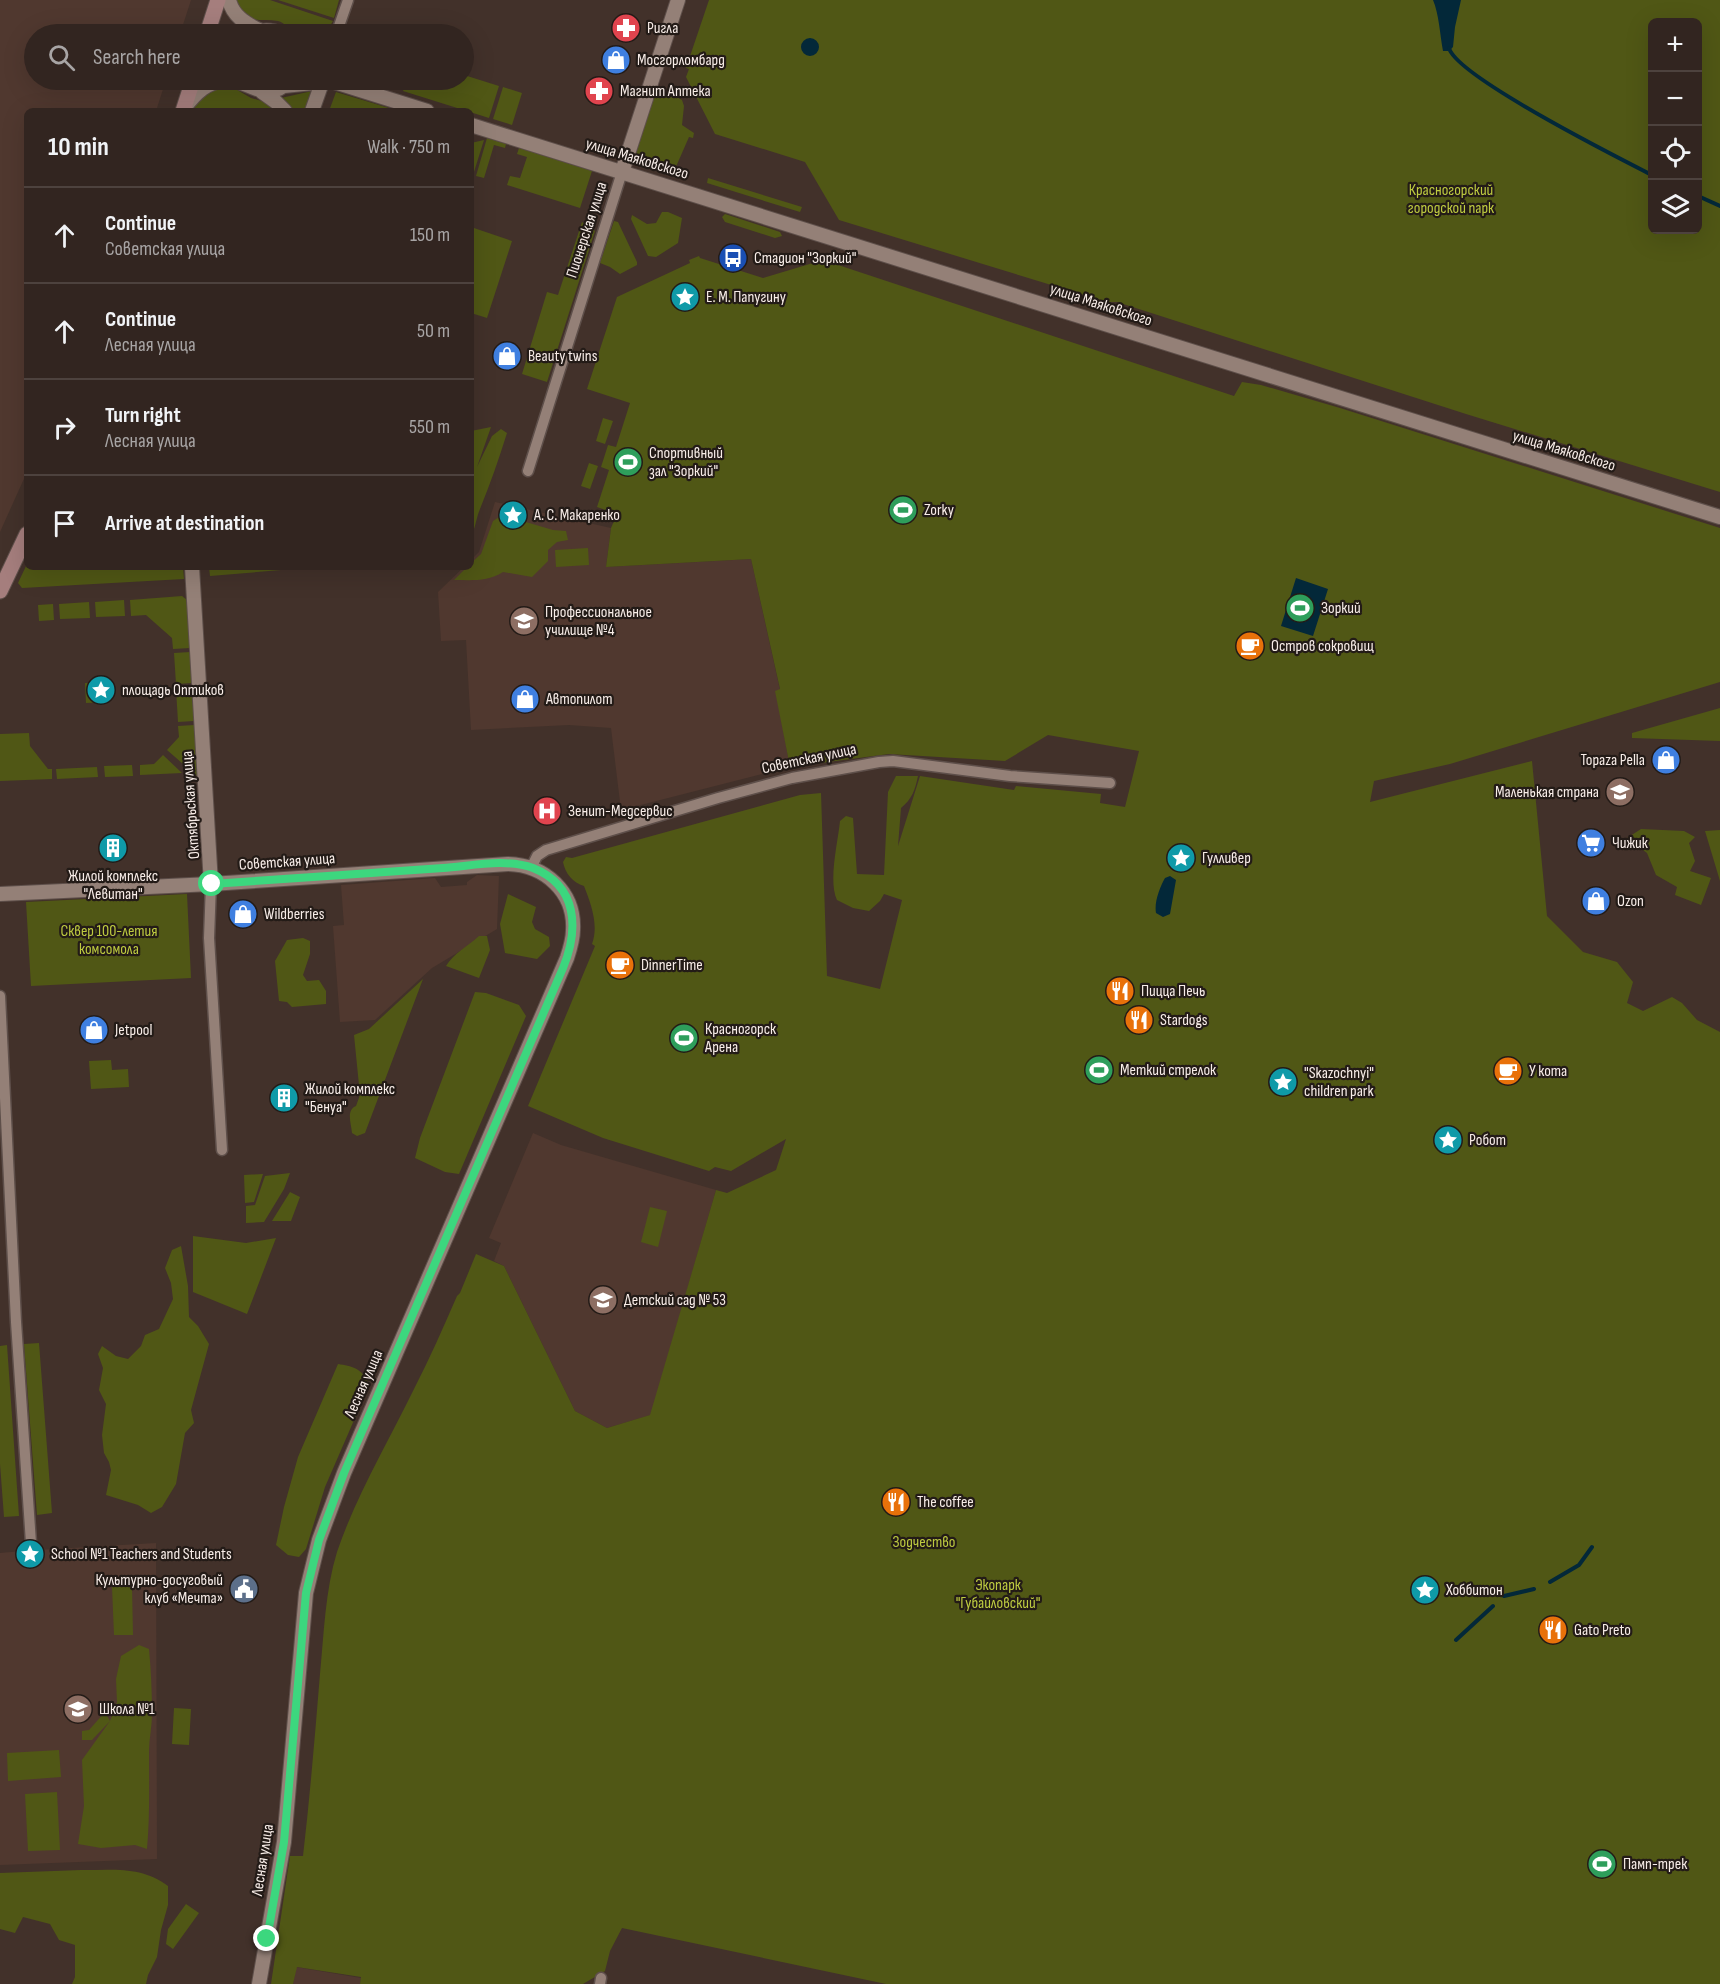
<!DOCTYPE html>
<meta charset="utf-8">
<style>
:root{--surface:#322520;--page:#3a2d29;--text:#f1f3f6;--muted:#a8a5a5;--line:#4d423e}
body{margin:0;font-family:"Sofia Sans Condensed",sans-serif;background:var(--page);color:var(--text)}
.controls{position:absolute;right:18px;top:18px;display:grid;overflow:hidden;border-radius:9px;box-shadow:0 6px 24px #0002}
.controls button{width:54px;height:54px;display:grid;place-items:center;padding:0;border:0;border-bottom:2px solid var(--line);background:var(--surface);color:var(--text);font:30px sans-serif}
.stop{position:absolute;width:18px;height:18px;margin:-14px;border:4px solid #3cd77e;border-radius:50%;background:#fff}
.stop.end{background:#3cd77e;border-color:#fff;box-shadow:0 2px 6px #0008}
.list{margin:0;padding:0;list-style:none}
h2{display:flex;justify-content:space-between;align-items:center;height:78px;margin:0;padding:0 24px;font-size:26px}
h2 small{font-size:20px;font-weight:400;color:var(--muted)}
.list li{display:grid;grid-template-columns:39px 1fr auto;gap:18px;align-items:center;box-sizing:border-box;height:96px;padding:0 24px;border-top:2px solid var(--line)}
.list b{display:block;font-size:22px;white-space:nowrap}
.list p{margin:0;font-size:20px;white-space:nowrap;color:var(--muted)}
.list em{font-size:20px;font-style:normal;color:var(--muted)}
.icon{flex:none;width:33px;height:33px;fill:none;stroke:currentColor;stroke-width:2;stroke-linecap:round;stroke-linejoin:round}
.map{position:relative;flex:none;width:1720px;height:1984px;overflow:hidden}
.search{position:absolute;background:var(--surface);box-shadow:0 6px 24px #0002;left:24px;top:24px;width:450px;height:66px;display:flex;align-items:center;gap:15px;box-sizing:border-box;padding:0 21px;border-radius:33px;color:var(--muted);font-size:22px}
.panel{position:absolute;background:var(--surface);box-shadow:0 6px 24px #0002;left:24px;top:108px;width:450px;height:462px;border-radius:9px}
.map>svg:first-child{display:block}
.built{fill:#50382f}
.green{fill:#505715;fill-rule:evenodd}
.water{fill:#032839}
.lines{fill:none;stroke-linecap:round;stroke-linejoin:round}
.stream{stroke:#032839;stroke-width:4}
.minor-casing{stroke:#5e4f4a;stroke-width:13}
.tertiary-casing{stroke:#5e4f4a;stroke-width:16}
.secondary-casing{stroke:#5e4f4a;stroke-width:17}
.minor{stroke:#948077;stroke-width:10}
.tertiary{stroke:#948077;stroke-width:14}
.secondary{stroke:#a57e7d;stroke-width:15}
.route{stroke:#3cd77e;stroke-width:8}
.labels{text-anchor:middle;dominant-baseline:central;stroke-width:4.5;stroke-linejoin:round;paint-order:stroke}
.poi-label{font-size:16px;fill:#f8ede8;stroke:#231b17;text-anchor:start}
.street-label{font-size:16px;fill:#f8ede8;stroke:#231b17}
.park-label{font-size:16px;fill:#becb40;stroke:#231b17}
</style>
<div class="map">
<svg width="1720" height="1984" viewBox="0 0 1720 1984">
<rect width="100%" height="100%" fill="#42312a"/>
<path class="built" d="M0,0h191l-11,34h-146v46h132l-10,31h-129v361l-27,60z
M495,502l116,26 -5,39 145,-8 29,131 -4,1 14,76 -169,43 -10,-82 -42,-3 -98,5 -5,-90 -25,1 -3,-49 26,-25h7v-7l8,-8z
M477,875l22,1 -2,53 -65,39 -57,52 -35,2 -7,-96 11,-1 -3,-40 94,-7 6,9 26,-2v-3z
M533,1133l28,12 155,45 -65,225 -44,13 -32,-17 -71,-145 -10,-5 7,-18 -12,-5z
M156,1543l1,316 -157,6v-312l22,-2 1,7h14v-8z
M296,1967l65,11 -1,6h-67z"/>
<path class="green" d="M236,0h34l63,21 -3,5 -9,8c-7,0 -17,2 -24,0 -7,-2 -11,-11 -19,-13 -17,-3 -39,5 -42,-21z
M278,0h61l-5,18z
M709,0h1011v492l-254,-78 -349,-112h-10l-268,-82 -34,-58 -90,-28 -29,-57 3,-8 -3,-1zM1652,22h46v208h-46z
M464,75l35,11 -10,32 -86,-27 4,-11h57z
M227,84l24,14 14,4 14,9 -85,-1c5,-17 18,-21 33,-26z
M503,87l19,6 -10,32 -19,-6z
M312,91l-4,20h-16l-11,-13z
M336,92l63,19h-70z
M655,93l16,1 11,6 2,6 -2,19 12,8 -1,5 -4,-1 -14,32 -9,1 -32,-10z
M487,138l19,6 -1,4 -11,-3 -10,33 -8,-2z
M484,140l-11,35 -2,-1v-31z
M519,148l73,23 -12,37 -73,-23 3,-9 10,2 7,-21 -10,-3z
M708,178l94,29 -2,5 -93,-29z
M662,212h6l14,6 -4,25 -22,14 -8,-1 -17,-37 1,-4 15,9 9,-1z
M725,214l55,18 2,4 -7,2 -50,-16 -3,-5z
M614,221l4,1 19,40v3l-17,9 -10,-7 -10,-4z
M582,222l13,9 -48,151 -25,-8 25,-82 11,3z
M471,227l41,14 -25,77 -16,-5z
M699,256l1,2 63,20 60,-18 411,136 8,-14 19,3 79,23 380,120v154l-270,82 -76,17 -4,21 162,-41 15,155 36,36 34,10 16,20 -6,21 16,8 29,-14 10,6 15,17 23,12v952h-834l-264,-56 -12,23 -5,20 -22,13h-223l1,-7 -64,-10 -4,17h-22l19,-128h13c7,-60 12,-121 17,-182 4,-40 5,-83 17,-122 19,-56 50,-108 76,-161 16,-31 30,-63 44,-95l3,-3 16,-39 28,12 71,145 32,17 43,-13 66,-225 11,3 49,-23 10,-31 -55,32 -16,-4 -6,4 -106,-33 -75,-32 67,-160 -3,-2c7,-19 -1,-40 -8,-58 -11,-3 -19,-13 -21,-24l3,-5 6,1 228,-63 21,-2 6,183 53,13 22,-89 -18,-6 -4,7 -11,10 -16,-3 -16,-8c-9,-19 1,-58 3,-79l6,-5 7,2 4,56 27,1 4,-83 8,-16h22c-3,14 -6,23 -17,32l-3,38 22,-70 94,14 2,-4 85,8 -1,9 25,4 14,-56 -91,-16 -43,26 -116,-7 -99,13 -15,-76 5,-2 -29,-130 -145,8 5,-39 6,-14 -20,-7 12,-37 -8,-3 7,-22 8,2 14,-44 -43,-14 30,-92 73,-34 -1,-3z
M603,418l10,3 -8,23 -9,-3z
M491,427l-14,40 15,-31 9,-7 6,4c-8,26 -17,51 -27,76 -4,9 -4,18 -9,27v-105z
M589,463l9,3 -8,23 -9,-3z
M502,515l51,15 13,1 2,9 -11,2 -9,8v11l-16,16 -29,-5c-16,10 -31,8 -49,8l13,-13h4v-4l10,-9 12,-33z
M588,548l1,17 -33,2 -1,-17z
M27,564v3h156l1,12 -162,9 -4,-5z
M209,567h108l-107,9z
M182,596l5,4 3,48 -17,1 -1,-11 -26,-23 -15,1 -1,-16z
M124,600l1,16 -29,1 -1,-15z
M89,602l1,16 -30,1 -1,-15z
M53,604l1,16 -15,1 -1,-16z
M190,652l2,31 -16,1 -2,-31z
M105,682l1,20 -20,1 -1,-20z
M192,688l2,33 -16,1 -2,-33z
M1720,708v33l-88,-3v-5z
M194,725l4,52 -31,-27 12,-13 -1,-11z
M29,733l1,13 18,23h4v10l-52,2v-47z
M163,755l19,18 -42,2v-10l14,-1z
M132,765l1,11 -28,1 -1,-11z
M97,767l1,10 -41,2 -1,-10z
M1641,829l43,2 11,6 -6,6 6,18 -5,10 21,7 -10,27 -26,-10 2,-8 -21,-12 -9,-22 -20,-15z
M1720,830v51l-15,-50z
M187,894l4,84 -160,8 -5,-84z
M508,894l28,13 -4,15 3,7 14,8 1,9 -13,13 -32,-6 -5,-29z
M479,936h8l3,14 -11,28 -33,-12c7,-12 22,-20 33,-30z
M303,938l7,3v13l-7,21 4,6 12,-1 7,11v13l-34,3 -5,-5 -8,-1 -4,-40 12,-21z
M423,979l-58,154 -8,3 -5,-3c-1,-10 -6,-23 4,-27l4,-11 -6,-60 15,-6z
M475,992l11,1 33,12 7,11 -67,158 -14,-2 -30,-14 5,-20z
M111,1060l1,10 16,-1 1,18 -38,2 -2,-28z
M290,1173l-6,16 -20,33 -18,1v-17l9,-1 10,-29z
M263,1174l-9,28 -9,1 -1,-28z
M290,1192l10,5 -9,24h-19z
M650,1207l17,4 -9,36 -17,-5z
M193,1236l53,7 30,-5 -29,76 -54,-22z
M181,1246l7,40 1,31 9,9 11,18 -18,66 3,13 -9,10 -9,51 -14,23 -11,6 -13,-8 -32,-10 5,-25 -2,-8 -5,-9 -2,-18 4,-31 -7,-14 4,-22 -5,-14 4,-8 14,10 12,3 13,-13 4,-11 14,-6 14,-30 -2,-16 -6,-15 7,-18z
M39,1343l13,170 -15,2 -13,-171z
M7,1345l12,171 -15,1 -4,-53v-118z
M338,1364c14,2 23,4 30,18l-10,29 -33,76 -19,62 -7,8 -11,-2 -12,-10 8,-38 14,-50z
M132,1586l1,49h-19l-2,-48z
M139,1645l10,4c2,21 3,43 3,65 0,13 -3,25 -3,37 0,33 1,65 -2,98l-12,-4 -34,3 -23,-4 6,-38 -2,-46 28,-39 -18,19h-10v-9l7,-1 16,-18 5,9 7,-19 -1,-23 5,-23z
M174,1708l17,1 -2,36 -17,-1z
M59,1750l2,27 -53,4 -1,-28z
M57,1792l3,58 -32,1 -3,-57z
M81,1870c33,0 61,-4 87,16v19l-7,25 -4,27 -9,18 -2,9h-74l3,-7v-32l-16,-5 -9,-16 -27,-7 -8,16 -15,-4v-56z
M186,1904l13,9 -26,36 -7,-5 2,-15z"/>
<path class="water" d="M1433,0h28l-6,27 -2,20 -4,4h-6c-3,-16 -4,-37 -10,-51z
M801 47a9 9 0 1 1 18 0a9 9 0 1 1-18 0Z
M1296,578l32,11 -15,47 -32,-10z
M1170,876l6,4 -6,34 -7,3 -7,-4c-2,-11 4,-26 9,-35z"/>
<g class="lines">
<path class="stream" d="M1449,48c8,29 170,110 203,127
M1698,196l22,10
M1550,1582l29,-17 13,-18
M1504,1596l30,-7
M1456,1640l37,-34"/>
<g class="minor-casing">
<path id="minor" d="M334,34l5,-8 9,-26
M528,471l94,-299
M531,868l6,-12 9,-6 172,-52 74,-20 87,-16 14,-1 117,15 100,7
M211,884l-2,54 13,212
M0,996l16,326 15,221
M600,1984l1,-6"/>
</g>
<g class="tertiary-casing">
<path id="tertiary" d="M229,0c4,16 16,23 30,30
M229,34l22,-1
M250,34c12,-5 21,-5 32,0
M233,80c24,7 35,22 58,0
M328,80l99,31
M284,86l29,-3 8,-3
M262,92l14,10 9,9
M185,107c11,-14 22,-25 40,-27
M312,111l11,-31
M471,125l1249,392
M622,172l56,-172
M192,567l19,317
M0,894l211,-10 297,-20c37,1 67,28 65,66 0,9 -3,19 -6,28l-223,515 -25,67 -13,53 -22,249 -25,142"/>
</g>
<g class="secondary-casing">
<path id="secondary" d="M207,34l11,-34
M183,111l10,-31
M0,591l27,-57"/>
</g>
<use href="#minor" class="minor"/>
<use href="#tertiary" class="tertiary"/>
<use href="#secondary" class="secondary"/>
</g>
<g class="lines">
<path class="route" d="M212,884c77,-5 154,-11 231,-16 28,-2 63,-10 90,0 45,18 46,61 30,100l-219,505 -25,67 -13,53 -22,249 -17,97"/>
</g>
<defs>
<g id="pharmacy-disc" transform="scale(1.5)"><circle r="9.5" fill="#e0444e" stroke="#231b17"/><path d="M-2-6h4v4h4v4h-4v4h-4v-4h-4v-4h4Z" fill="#fff"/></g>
<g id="shop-disc" transform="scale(1.5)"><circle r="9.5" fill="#3f7fe0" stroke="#231b17"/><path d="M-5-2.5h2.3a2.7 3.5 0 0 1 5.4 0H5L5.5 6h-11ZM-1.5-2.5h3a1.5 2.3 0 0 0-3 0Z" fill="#fff"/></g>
<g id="bus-disc" transform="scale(1.5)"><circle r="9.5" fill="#1a4fb4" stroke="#231b17"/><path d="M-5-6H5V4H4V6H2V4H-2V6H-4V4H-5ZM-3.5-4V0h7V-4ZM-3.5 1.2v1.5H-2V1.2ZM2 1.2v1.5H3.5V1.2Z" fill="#fff"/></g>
<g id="sight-disc" transform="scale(1.5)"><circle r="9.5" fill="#0f9aa8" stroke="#231b17"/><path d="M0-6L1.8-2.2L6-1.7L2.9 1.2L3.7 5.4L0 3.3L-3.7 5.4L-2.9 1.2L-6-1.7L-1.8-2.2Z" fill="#fff"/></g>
<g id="stadium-disc" transform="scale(1.5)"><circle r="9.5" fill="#2e9e5b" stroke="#231b17"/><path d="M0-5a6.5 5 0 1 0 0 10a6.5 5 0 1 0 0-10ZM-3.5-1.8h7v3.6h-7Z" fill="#fff"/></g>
<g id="university-disc" transform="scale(1.5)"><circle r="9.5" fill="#8d6e63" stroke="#231b17"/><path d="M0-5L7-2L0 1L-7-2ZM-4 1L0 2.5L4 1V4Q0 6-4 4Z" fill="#fff"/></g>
<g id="cafe-disc" transform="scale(1.5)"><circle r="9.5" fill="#e8710a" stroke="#231b17"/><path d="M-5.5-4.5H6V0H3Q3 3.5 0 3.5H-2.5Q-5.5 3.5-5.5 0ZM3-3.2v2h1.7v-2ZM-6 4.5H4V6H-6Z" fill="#fff"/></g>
<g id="school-disc" transform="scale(1.5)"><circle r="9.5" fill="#8d6e63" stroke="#231b17"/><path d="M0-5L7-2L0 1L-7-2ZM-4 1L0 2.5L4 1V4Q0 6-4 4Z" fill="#fff"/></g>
<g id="hospital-disc" transform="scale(1.5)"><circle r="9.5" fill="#e0444e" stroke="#231b17"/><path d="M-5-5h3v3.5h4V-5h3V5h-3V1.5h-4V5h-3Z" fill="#fff"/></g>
<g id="supermarket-disc" transform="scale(1.5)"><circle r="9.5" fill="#3f7fe0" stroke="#231b17"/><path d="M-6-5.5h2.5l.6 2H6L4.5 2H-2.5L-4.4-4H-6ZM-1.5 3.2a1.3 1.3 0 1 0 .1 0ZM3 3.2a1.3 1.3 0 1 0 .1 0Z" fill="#fff"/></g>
<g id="building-disc" transform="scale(1.5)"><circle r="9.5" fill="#0f9aa8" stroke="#231b17"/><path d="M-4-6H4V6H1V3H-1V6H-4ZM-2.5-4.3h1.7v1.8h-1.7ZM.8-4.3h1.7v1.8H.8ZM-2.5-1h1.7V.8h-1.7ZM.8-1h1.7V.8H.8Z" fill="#fff"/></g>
<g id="restaurant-disc" transform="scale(1.5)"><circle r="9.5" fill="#e8710a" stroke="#231b17"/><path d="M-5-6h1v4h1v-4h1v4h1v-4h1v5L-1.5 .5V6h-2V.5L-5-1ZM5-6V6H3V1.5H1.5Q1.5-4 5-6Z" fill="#fff"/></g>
<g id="civic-disc" transform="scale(1.5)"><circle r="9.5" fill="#5c6f8a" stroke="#231b17"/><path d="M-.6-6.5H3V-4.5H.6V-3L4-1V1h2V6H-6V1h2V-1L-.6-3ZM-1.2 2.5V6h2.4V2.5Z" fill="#fff"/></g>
</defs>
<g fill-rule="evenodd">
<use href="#pharmacy-disc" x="626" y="28"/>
<use href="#shop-disc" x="616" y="60"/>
<use href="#pharmacy-disc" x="599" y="91"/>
<use href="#bus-disc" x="733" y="258"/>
<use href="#sight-disc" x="685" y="297"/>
<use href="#shop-disc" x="507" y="356"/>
<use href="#stadium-disc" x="628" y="462"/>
<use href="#stadium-disc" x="903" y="510"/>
<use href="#sight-disc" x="513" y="515"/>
<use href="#stadium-disc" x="1300" y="608"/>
<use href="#university-disc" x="524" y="621"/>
<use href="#cafe-disc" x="1250" y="646"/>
<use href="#sight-disc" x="101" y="690"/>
<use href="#shop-disc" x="525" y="699"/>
<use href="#shop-disc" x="1666" y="760"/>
<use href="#school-disc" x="1620" y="792"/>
<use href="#hospital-disc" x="547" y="811"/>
<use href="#supermarket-disc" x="1591" y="843"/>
<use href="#building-disc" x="113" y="848"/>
<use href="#sight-disc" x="1181" y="858"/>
<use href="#shop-disc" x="1596" y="901"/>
<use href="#shop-disc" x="243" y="914"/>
<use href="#cafe-disc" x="620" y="965"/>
<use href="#restaurant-disc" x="1120" y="991"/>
<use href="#restaurant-disc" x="1139" y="1020"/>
<use href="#shop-disc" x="94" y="1030"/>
<use href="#stadium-disc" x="684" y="1038"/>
<use href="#stadium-disc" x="1099" y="1070"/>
<use href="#cafe-disc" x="1508" y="1071"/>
<use href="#sight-disc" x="1283" y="1082"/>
<use href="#building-disc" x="284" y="1098"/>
<use href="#sight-disc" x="1448" y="1140"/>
<use href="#school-disc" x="603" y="1300"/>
<use href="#restaurant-disc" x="896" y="1502"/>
<use href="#sight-disc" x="30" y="1554"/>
<use href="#civic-disc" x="244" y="1589"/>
<use href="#sight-disc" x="1425" y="1590"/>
<use href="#restaurant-disc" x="1553" y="1630"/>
<use href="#school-disc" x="78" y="1709"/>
<use href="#stadium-disc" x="1602" y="1864"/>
</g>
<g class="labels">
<g class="poi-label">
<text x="647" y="28">Ригла</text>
<text x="637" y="60">Мосгорломбард</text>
<text x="620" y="91">Магнит Аптека</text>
<text x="754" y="258">Стадион "Зоркий"</text>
<text x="706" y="297">Е. М. Папугину</text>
<text x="528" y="356">Beauty twins</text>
<text x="649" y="453">Спортивный<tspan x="649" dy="18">зал "Зоркий"</tspan></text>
<text x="924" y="510">Zorky</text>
<text x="534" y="515">А. С. Макаренко</text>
<text x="1321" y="608">Зоркий</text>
<text x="545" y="612">Профессиональное<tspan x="545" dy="18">училище №4</tspan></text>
<text x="1271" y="646">Остров сокровищ</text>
<text x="122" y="690">площадь Оптиков</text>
<text x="546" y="699">Автопилот</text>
<text x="1645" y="760" text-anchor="end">Topaza Pella</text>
<text x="1599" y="792" text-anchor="end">Маленькая страна</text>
<text x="568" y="811">Зенит-Медсервис</text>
<text x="1612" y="843">Чижик</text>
<text x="1202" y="858">Гулливер</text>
<text x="113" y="876" text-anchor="middle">Жилой комплекс<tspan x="113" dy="18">"Левитан"</tspan></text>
<text x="1617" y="901">Ozon</text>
<text x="264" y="914">Wildberries</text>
<text x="641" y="965">DinnerTime</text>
<text x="1141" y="991">Пицца Печь</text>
<text x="1160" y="1020">Stardogs</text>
<text x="705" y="1029">Красногорск<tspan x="705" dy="18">Арена</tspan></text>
<text x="115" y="1030">Jetpool</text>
<text x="1120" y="1070">Меткий стрелок</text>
<text x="1529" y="1071">У кота</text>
<text x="1304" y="1073">"Skazochnyi"<tspan x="1304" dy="18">children park</tspan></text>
<text x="305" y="1089">Жилой комплекс<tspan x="305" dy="18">"Бенуа"</tspan></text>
<text x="1469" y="1140">Робот</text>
<text x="624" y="1300">Детский сад № 53</text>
<text x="917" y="1502">The coffee</text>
<text x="51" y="1554">School №1 Teachers and Students</text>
<text x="223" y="1580" text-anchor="end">Культурно-досуговый<tspan x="223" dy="18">клуб «Мечта»</tspan></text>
<text x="1446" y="1590">Хоббитон</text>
<text x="1574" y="1630">Gato Preto</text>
<text x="99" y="1709">Школа №1</text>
<text x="1623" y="1864">Памп-трек</text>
</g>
<g class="street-label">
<text transform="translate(637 159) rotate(17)">улица Маяковского</text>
<text transform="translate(587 230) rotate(-72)">Пионерская улица</text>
<text transform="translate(1101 305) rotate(18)">улица Маяковского</text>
<text transform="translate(1564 451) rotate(17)">улица Маяковского</text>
<text transform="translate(809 759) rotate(-12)">Советская улица</text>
<text transform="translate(191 805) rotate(-94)">Октябрьская улица</text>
<text transform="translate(287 862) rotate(-4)">Советская улица</text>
<text transform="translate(364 1384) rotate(-66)">Лесная улица</text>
<text transform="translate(263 1860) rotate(-81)">Лесная улица</text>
</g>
<g class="park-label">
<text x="1451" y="190">Красногорский<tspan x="1451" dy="18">городской парк</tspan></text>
<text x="109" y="931">Сквер 100-летия<tspan x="109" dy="18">комсомола</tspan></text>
<text x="924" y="1542">Зодчество</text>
<text x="998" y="1585">Экопарк<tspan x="998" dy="18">"Губайловский"</tspan></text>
</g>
</g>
</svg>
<div class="controls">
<button>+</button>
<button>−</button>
<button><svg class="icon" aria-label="locate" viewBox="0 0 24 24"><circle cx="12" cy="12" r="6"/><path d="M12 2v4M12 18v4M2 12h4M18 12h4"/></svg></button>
<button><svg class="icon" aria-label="layers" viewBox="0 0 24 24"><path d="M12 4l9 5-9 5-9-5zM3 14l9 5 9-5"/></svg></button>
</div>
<div class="stop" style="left:212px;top:884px"></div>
<div class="stop end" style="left:267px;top:1939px"></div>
<div class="search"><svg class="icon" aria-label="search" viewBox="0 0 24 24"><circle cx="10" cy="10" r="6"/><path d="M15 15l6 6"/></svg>Search here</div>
<section class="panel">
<h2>10 min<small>Walk · 750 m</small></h2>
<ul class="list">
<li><svg class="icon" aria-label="ahead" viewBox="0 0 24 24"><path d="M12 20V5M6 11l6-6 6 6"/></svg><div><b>Continue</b><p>Советская улица</p></div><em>150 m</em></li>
<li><svg class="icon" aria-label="ahead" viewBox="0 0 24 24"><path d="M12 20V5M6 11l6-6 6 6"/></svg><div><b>Continue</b><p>Лесная улица</p></div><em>50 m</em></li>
<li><svg class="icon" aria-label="right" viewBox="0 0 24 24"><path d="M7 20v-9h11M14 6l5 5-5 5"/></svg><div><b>Turn right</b><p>Лесная улица</p></div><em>550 m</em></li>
<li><svg class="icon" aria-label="arrive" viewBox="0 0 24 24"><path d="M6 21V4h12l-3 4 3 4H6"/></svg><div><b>Arrive at destination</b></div></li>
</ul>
</section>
</div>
